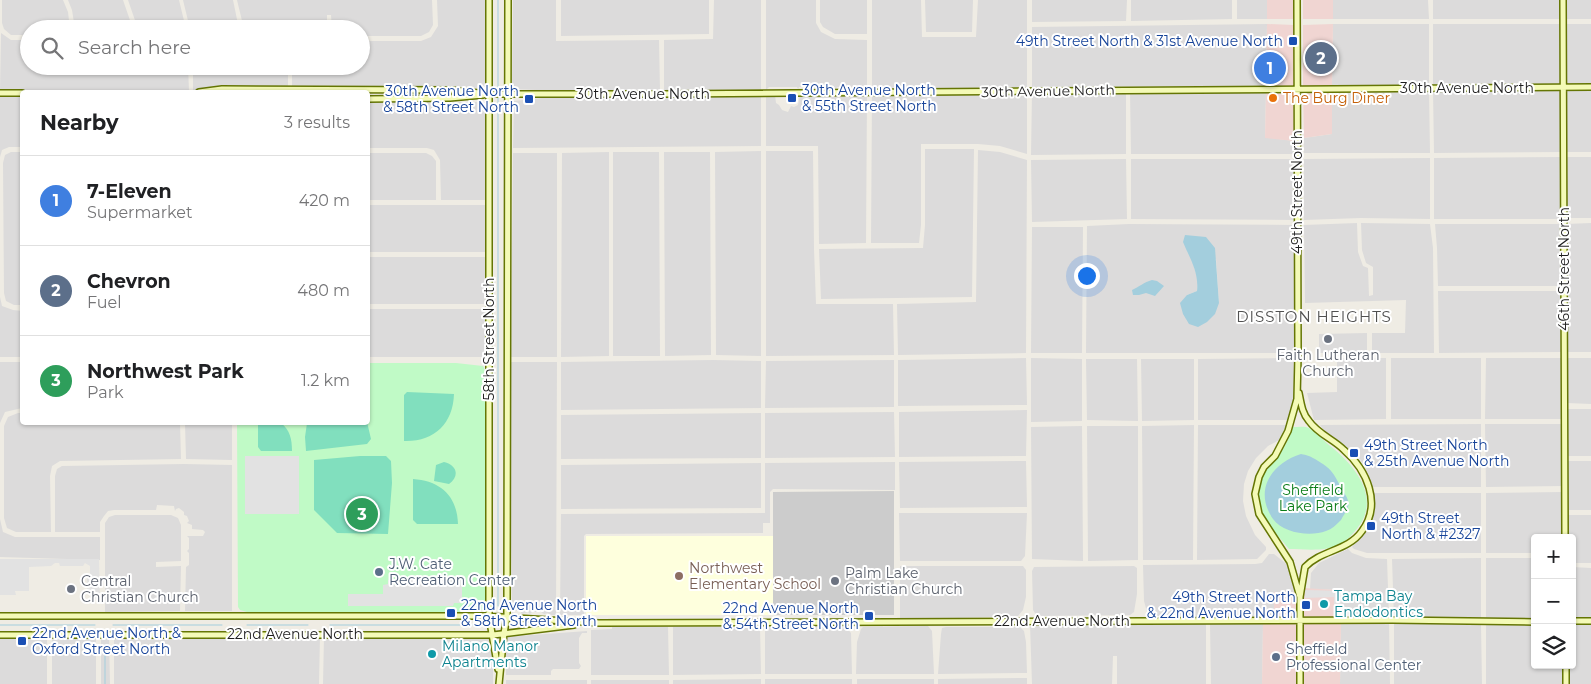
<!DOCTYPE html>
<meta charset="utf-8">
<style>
:root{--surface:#fff;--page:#f2f2f2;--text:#202124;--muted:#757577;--line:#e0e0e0;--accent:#cc0700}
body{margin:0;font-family:Montserrat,sans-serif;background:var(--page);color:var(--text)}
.controls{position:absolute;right:15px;bottom:15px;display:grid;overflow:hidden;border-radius:5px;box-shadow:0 1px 4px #0004}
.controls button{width:45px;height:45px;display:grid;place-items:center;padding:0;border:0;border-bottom:1px solid var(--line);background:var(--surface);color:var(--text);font:25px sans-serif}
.you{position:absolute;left:1086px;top:275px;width:18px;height:18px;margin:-12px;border:4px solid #fff;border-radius:50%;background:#1a73e8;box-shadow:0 0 0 8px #1a73e833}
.badge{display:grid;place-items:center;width:32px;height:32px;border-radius:50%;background:var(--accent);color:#fff;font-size:16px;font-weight:700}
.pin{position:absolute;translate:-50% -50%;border:2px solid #fff;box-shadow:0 1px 5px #0006}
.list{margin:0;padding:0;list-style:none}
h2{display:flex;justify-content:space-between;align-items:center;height:65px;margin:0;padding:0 20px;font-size:21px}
h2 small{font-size:16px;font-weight:400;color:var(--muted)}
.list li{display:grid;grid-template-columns:32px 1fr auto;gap:15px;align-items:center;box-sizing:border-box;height:90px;padding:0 20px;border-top:1px solid var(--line)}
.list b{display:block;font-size:19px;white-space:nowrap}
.list p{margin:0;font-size:16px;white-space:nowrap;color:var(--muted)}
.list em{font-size:16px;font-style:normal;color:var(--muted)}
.icon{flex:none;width:28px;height:28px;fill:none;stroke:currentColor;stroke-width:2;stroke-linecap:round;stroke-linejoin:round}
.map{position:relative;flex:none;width:1591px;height:684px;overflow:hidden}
.search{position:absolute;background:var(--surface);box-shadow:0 1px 4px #0004;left:20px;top:20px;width:350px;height:55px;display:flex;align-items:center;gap:12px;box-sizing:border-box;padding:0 18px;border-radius:28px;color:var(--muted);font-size:19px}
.panel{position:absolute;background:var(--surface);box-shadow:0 1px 4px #0004;left:20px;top:90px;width:350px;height:335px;border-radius:5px}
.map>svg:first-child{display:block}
.residential{fill:#dcdbdb;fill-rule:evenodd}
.commercial{fill:#f0d5d2}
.education{fill:#feffdd}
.religious{fill:#ccc}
.park{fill:#c0fac6}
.pitch{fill:#81dfbe}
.parking{fill:#e2e2e2}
.water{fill:#a3cedd}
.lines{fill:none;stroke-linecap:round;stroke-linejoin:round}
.stream{stroke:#a3cedd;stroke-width:1}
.secondary-casing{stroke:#657604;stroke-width:8}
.secondary{stroke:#f4fab7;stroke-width:5}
.transit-dot{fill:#1a4fb4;stroke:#fff;stroke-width:2}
.food-dot{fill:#e8710a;stroke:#fff;stroke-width:2}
.worship-dot{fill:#6b7280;stroke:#fff;stroke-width:2}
.service-dot{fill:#5c6f8a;stroke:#fff;stroke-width:2}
.education-dot{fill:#8d6e63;stroke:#fff;stroke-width:2}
.culture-dot{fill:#0f9aa8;stroke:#fff;stroke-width:2}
.labels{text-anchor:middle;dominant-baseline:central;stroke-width:4;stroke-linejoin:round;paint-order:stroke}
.transit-label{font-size:14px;fill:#164399;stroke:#fff;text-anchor:start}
.street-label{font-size:14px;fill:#1e1e1e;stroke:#fff}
.food-label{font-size:14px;fill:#c56008;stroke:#fff;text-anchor:start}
.worship-label{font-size:14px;fill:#5b616d;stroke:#fff;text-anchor:start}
.park-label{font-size:14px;fill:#0a7d18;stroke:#fff}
.service-label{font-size:14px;fill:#4e5e75;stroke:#fff;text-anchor:start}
.education-label{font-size:14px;fill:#785e54;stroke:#fff;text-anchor:start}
.culture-label{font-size:14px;fill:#0d838f;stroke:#fff;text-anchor:start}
.neighbourhood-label{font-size:15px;letter-spacing:1px;fill:#515151;stroke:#fff}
</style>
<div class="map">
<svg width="1591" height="684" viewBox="0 0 1591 684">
<rect width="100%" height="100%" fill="#efece4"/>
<path class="residential" d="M2,0h61l5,12 2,17h-41v6h-18l-7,-6 -2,-6z
M68,0h55l10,29h-58l-3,-19z
M128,0h51l7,29h-48z
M183,0h50l6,29h-49z
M237,0h195l1,25 -4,7 -8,4h-60v-7h-29l-1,-14h-4v14h-83z
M437,0h49v88l-194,-1v-21h69v-25h60l10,-4 7,-11z
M513,0h43v41l103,-1 1,51h-99l-49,-2z
M561,0h148v34l-148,2z
M714,0h47v90l-97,1v-51l49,-1z
M766,0h50v23l5,9 14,7 32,1v49l-2,-2h-28l-1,2 -2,-2h-4l-2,2 -1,-2h-13l-2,2 -1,-2h-12l-1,2 -1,-2h-28l-3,3z
M820,0h47v34h-32l-12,-7 -3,-5z
M872,0h49l1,37h54l2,-37h49v87l-127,2 -1,-3 -5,1 -2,2 -2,-2h-16l-2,2z
M925,0h48l-1,32h-46z
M1032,0h95l-1,21 -94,1z
M1131,0h101v19l-101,2z
M1237,0h30v19h-30z
M1333,0h95l1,19h-96z
M1433,0h128v19h-128z
M1566,0h25v19h-25z
M1267,24l-1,62 -234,1v-60z
M1333,24h96v61l-97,1z
M1433,24h128v61h-128z
M1566,24h25v61h-25z
M1,33l10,7h18v26h159l1,25h-189z
M193,66h95v21l-89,1v2l-6,1z
M1429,90l1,63h-126v-15l28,-4v-43z
M1433,90h128v62l-127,1z
M1566,90h25v62h-25z
M1126,91v63l-95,1 1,-63z
M1130,91h136l-1,46 29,4v13h-163z
M1027,92v62l-27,-8 -22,-2h-57v81l-2,18h-48l1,-148z
M761,95v51l-248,2 1,-47 46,-5z
M766,95h9l1,8 3,2 3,5 6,2 3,-6 3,1 4,-2 2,-10h67l-1,148 -47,1 -1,-98h-52z
M0,96h22v51h-13l-7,3 -2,7z
M368,102h118v98h-45l-1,-40 -6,-10 -7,-2h-59z
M925,149h49l-2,148 -151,2 -2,-50 104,-1 2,-23z
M978,150l22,2 27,8 -1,193 -128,2 -1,-51 79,-2z
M761,151v205l-45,-1 -1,-203z
M766,151h47l1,98 2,55h77l1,51 -128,1z
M11,152h11v153h-8l-8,-4 -2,-8 -1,-130 2,-8z
M609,152v204l-48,1 1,-204z
M613,152h46l1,204h-47z
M664,152h46l1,203 -46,1z
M368,153h58l6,3 4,5v39h-68z
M513,153h44v204h-46z
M1561,157v62h-127v-61z
M1566,157h25v61h-25z
M1430,158v61l-69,-1 -57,2v-61z
M1126,159l1,60 -95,3 -1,-62z
M1131,159h163v61l-163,-1z
M368,205h118v47h-118z
M1357,223l1,29 5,14 5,2 1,28 4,-1v-28l-7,-4 -4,-13 -1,-27 69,1 3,24 1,105h-62v-20h33l1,-33 -101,3 -1,-78z
M1591,223v129h-24l-1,-128z
M1129,224l165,1v128h-208l1,-127zM1187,251l29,8 3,44 -32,-8 10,-4 1,-11 -6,-20z
M1435,224h126l1,62h-124l-1,-38z
M1032,227h51l-1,126h-51z
M368,257h118v47h-118z
M1438,291h124v61l-123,1z
M0,297l2,9 11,4 9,1v46h-22z
M368,309h118v48h-118z
M1367,333v20h-48v-19z
M1026,358l1,47 -129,1v-46z
M1031,358l51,1v62l-51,1z
M1294,358v43l-5,19h-91v-61z
M1337,358h49v61l-72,1 -7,-27 30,-1z
M1391,358h90v61h-90z
M1486,358h76l1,61h-78z
M1567,358h24v46l-24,-1z
M1086,359h51l1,62 -51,-1z
M1141,359h53v61l-52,1z
M713,360l48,1v47l-200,2v-48z
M894,360v47l-129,1 1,-47z
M0,362h22v46l-17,4 -5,11z
M511,362h46l-1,253h-6l-2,-2 -4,1 -3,-2h-9l-2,2 -2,-2 -6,2 -2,-3h-6l-2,3 2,-10 -2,-2 -2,-117z
M1567,409h24v47h-23z
M1027,410l-1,46 -127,1v-45z
M894,412l1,45 -130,1v-45z
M18,413h4v9l158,1 1,36 -121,2 -8,5 -2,10 1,56h-35l-9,-4 -3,-10v-92l4,-9z
M761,413v45l-200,1v-44z
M185,423h47v37l-46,-1z
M1481,424v63h-110l-2,-12 -9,-16 -32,-24 -8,-10z
M1485,424h78v62l-77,1z
M1194,425l-1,135h-50l-1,-134z
M1198,425h89l-6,14 -13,7 -12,12 -8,13 -4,13 -1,17 3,15 9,19 11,12v3l-9,9 -60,1z
M1082,426l1,135 -51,-2 -1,-132z
M1087,426h51v134l-50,1z
M1026,461l1,46 -127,1 -1,-46z
M1568,461h23v49h-23z
M895,462v28l-122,-1 -3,3v31h-7v10l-177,1 -2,2v79h-24l1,-101 204,-1v-50z
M761,463v45l-200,1v-44z
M184,464l48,1v146h-47l1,-44 3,-2v-12l-2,-2 2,-2v-11l-2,-2h16l2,-4 -2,-2 -11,-1v-4l-5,-2 2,-2 -2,-5 -3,-1v-3l-5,-4 -3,1 -1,2 -1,-5 -17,-1 -1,5h-42l-6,1 -4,5 -4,6v10h-45v-56l2,-7 5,-3z
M1563,492v46h-28v15h-49v-60z
M1373,493h108v60h-114l-13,-4 -2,-2 12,-15 6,-11 4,-22z
M899,513h128l-2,43 -4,5h-121z
M115,515h56l7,3 3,7v36l-25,1v5l25,-1 -1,45 -75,1v-89l4,-6z
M1568,515h23v48h-16l-3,-3v-22h-4z
M0,519l3,13 12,5h85v23l-100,-3z
M1348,549l4,4 14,5 21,1 2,59h-49l-2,-28 -28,-1 1,-16 8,-10z
M1269,554h5l15,12 7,26 -22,26 -123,-2 -4,-4 -3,-11 -1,-36 112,-1 7,-1z
M1481,558v62l-87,-2 -2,-59z
M1486,558h49v61l-49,1z
M900,566h123l3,4v27l-3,13 -5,6 -118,4z
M1134,566l3,2v26l-3,18 -4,3 -93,1 -4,-6 -1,-39 2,-4z
M1572,567l19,1v51h-19z
M1341,623h48l1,61h-50z
M1394,623l87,2 1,59h-88z
M1030,624h176v60h-89v-28h-4l-1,28h-80z
M1210,624h53l-1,60h-51z
M1535,624v41h29v19h-78v-59z
M1572,624h19v60h-23v-19h4z
M760,626l1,48 -88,1v-48z
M765,626h80l6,7 1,41h-87z
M928,626l4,5 2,43h-78l1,-32 4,-13 2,-2z
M612,627h56l1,48h-78v-45l21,-1z
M946,627h74l4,4 2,11 1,31 -89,1 3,-40 1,-6z
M587,631v2h-5l-3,5v25l2,3 -2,3h-26l-2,2v4h-45v-38z
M320,636l-1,48h-205v-47z
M324,636l167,2 2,12v34h-170z
M0,637l47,1v46h-47z
M109,637l1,47h-9v-46z
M52,638h44v46h-44z
M1027,678v6h-89v-5z
M761,679v5h-88v-4z
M765,679h87v5h-87z
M857,679h77v5h-77z
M506,680h81v4h-81z
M591,680h78v4h-78z"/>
<path class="commercial" d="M1267,0h27v19h-27z
M1303,0h30v19h-30z
M1267,24l27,1v61h-28z
M1333,24l-1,62h-29v-61z
M1266,91h28v50l-29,-3z
M1303,91h29v43l-28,4z
M1303,588l35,2 2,28h-38z
M1274,592h22l2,26h-24z
M1302,623h39l-1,61h-37z
M1263,624h35v60h-36z"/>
<path class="education" d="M586,536h187v79h-187z"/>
<path class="religious" d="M894,491v124h-121v-123z"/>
<path class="park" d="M368,363h88l27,3 2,4v235l-1,4 -7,3h-230l-7,-2 -2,-3 -1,-184 131,-1z
M1293,427c5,0 12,-1 16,1 7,3 14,12 20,17 23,18 50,48 32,78 -6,9 -13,17 -22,22 -16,7 -34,4 -50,4 -18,-21 -42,-47 -25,-76 4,-6 9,-9 13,-15 7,-9 12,-20 16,-31z"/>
<path class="pitch" d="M407,392l47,2c-1,30 -20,48 -50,47v-46z
M367,422l4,17 -4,5 -61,7 -1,-14 2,-14z
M258,423h23c9,7 11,16 11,28h-31l-3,-4z
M360,456h26l5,5 1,22 -4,51 -51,-1 -23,-23v-50z
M444,462c13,3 16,14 5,22l-15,-3 2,-16z
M413,479c28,2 44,17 45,45h-41l-4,-4z"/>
<path class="parking" d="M245,456h54v58h-54z
M0,559h99l1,41 -10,-1v-5l-3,-3v-15h3v-10l-5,-3 -2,3h-23l-1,-3h-4l-4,3 -22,1v24h-14l1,4h-16z
M388,580h5l1,5h7v-5h61v23h-8l-1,3h-105v-12h35v-9l5,-1z
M1305,590l36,1 1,20h-8v-14l-29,1z"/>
<path class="water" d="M1185,235l21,2 9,11 4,55 -4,11 -8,8 -9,5 -9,-3 -6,-10 -3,-11 7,-8 10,-4c2,-19 -7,-32 -14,-49z
M1152,280l5,1 7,5 -9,10 -9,-3 -7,2h-6l-1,-5c7,-3 12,-8 20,-10z
M1301,454c6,1 8,2 14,5 18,11 17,12 27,30 3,6 8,11 6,18 -1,4 -5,9 -7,13 -5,5 -9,9 -15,11 -16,6 -43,2 -53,-12 -20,-29 -1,-56 28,-65z"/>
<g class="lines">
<path class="stream" d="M498,92v-92
M498,96v510
M0,625h95
M113,625h109
M247,625h61
M330,625h149
M105,684v-38"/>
<g class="secondary-casing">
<path id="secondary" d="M489,0v616l9,53
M1297,0l1,356 -1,43 -9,32 -13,25 -11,11 -5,10 -4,17 4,20 31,48 10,35
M1563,0l2,538
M199,92l23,-3 229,1 38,4h173l929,-7
M0,93h22
M368,99l82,-1 33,-3
M1299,393c2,10 3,20 10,28 9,13 24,18 35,29 23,20 38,54 18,81 -14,20 -41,19 -57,36l-5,30v87
M0,616h484l115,7 793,-3 143,2
M1572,621h19
M0,635h493l81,-10
M1566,665v19
M499,684l5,-51 3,-16 1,-617"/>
</g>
<use href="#secondary" class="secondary"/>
</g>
<g class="transit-dot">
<rect x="1288" y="36" width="10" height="10" rx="2.5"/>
<rect x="787" y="93" width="10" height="10" rx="2.5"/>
<rect x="524" y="94" width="10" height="10" rx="2.5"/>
<rect x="1349" y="448" width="10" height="10" rx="2.5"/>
<rect x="1366" y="521" width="10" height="10" rx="2.5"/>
<rect x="1301" y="600" width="10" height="10" rx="2.5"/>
<rect x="446" y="608" width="10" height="10" rx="2.5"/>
<rect x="864" y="611" width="10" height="10" rx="2.5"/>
<rect x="17" y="636" width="10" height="10" rx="2.5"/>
</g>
<circle class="food-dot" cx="1273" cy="98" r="5"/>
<g class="worship-dot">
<circle cx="1328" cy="339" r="5"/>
<circle cx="835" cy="581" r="5"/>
<circle cx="71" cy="589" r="5"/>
</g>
<g class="service-dot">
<circle cx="379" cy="572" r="5"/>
<circle cx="1276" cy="657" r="5"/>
</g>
<circle class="education-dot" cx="679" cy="576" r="5"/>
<g class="culture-dot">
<circle cx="1324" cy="604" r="5"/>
<circle cx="432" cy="654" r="5"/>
</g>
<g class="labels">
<g class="transit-label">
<text x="1283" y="41" text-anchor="end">49th Street North &amp; 31st Avenue North</text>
<text x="802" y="90">30th Avenue North<tspan x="802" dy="16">&amp; 55th Street North</tspan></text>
<text x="519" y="91" text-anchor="end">30th Avenue North<tspan x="519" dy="16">&amp; 58th Street North</tspan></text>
<text x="1364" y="445">49th Street North<tspan x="1364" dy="16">&amp; 25th Avenue North</tspan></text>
<text x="1381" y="518">49th Street<tspan x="1381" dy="16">North &amp; #2327</tspan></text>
<text x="1296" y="597" text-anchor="end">49th Street North<tspan x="1296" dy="16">&amp; 22nd Avenue North</tspan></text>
<text x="461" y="605">22nd Avenue North<tspan x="461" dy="16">&amp; 58th Street North</tspan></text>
<text x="859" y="608" text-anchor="end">22nd Avenue North<tspan x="859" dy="16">&amp; 54th Street North</tspan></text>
<text x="32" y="633">22nd Avenue North &amp;<tspan x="32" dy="16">Oxford Street North</tspan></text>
</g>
<g class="street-label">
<text x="1467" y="88">30th Avenue North</text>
<text transform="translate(1048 91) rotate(-1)">30th Avenue North</text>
<text x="643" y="94">30th Avenue North</text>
<text transform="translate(1297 192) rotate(-90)">49th Street North</text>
<text transform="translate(1564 269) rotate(-90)">46th Street North</text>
<text transform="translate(489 339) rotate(-90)">58th Street North</text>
<text x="1062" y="621">22nd Avenue North</text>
<text x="295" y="634">22nd Avenue North</text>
</g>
<g class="food-label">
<text x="1283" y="98">The Burg Diner</text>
</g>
<g class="worship-label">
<text x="1328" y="355" text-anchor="middle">Faith Lutheran<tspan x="1328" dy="16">Church</tspan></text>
<text x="845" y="573">Palm Lake<tspan x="845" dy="16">Christian Church</tspan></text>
<text x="81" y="581">Central<tspan x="81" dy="16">Christian Church</tspan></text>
</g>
<g class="park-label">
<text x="1313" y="490">Sheffield<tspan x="1313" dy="16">Lake Park</tspan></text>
</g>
<g class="service-label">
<text x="389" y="564">J.W. Cate<tspan x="389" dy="16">Recreation Center</tspan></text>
<text x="1286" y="649">Sheffield<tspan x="1286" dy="16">Professional Center</tspan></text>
</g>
<g class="education-label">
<text x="689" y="568">Northwest<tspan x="689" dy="16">Elementary School</tspan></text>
</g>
<g class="culture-label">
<text x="1334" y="596">Tampa Bay<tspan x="1334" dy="16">Endodontics</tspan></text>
<text x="442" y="646">Milano Manor<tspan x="442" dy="16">Apartments</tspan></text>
</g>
<g class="neighbourhood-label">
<text x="1314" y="316">DISSTON HEIGHTS</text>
</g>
</g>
</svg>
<div class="controls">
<button>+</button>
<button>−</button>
<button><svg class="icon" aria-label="layers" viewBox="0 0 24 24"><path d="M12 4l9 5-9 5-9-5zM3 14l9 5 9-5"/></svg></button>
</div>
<div class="you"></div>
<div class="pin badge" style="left:1270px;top:68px;background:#3f7fe0">1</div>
<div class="pin badge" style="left:1321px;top:58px;background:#5c6f8a">2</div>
<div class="pin badge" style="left:362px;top:514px;background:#2e9e5b">3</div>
<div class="search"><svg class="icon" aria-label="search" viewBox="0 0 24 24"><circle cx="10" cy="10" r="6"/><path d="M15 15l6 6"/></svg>Search here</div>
<section class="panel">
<h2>Nearby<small>3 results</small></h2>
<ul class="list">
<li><span class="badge" style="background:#3f7fe0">1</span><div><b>7-Eleven</b><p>Supermarket</p></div><em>420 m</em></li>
<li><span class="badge" style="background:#5c6f8a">2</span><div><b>Chevron</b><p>Fuel</p></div><em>480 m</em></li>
<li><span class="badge" style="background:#2e9e5b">3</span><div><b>Northwest Park</b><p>Park</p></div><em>1.2 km</em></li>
</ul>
</section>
</div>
